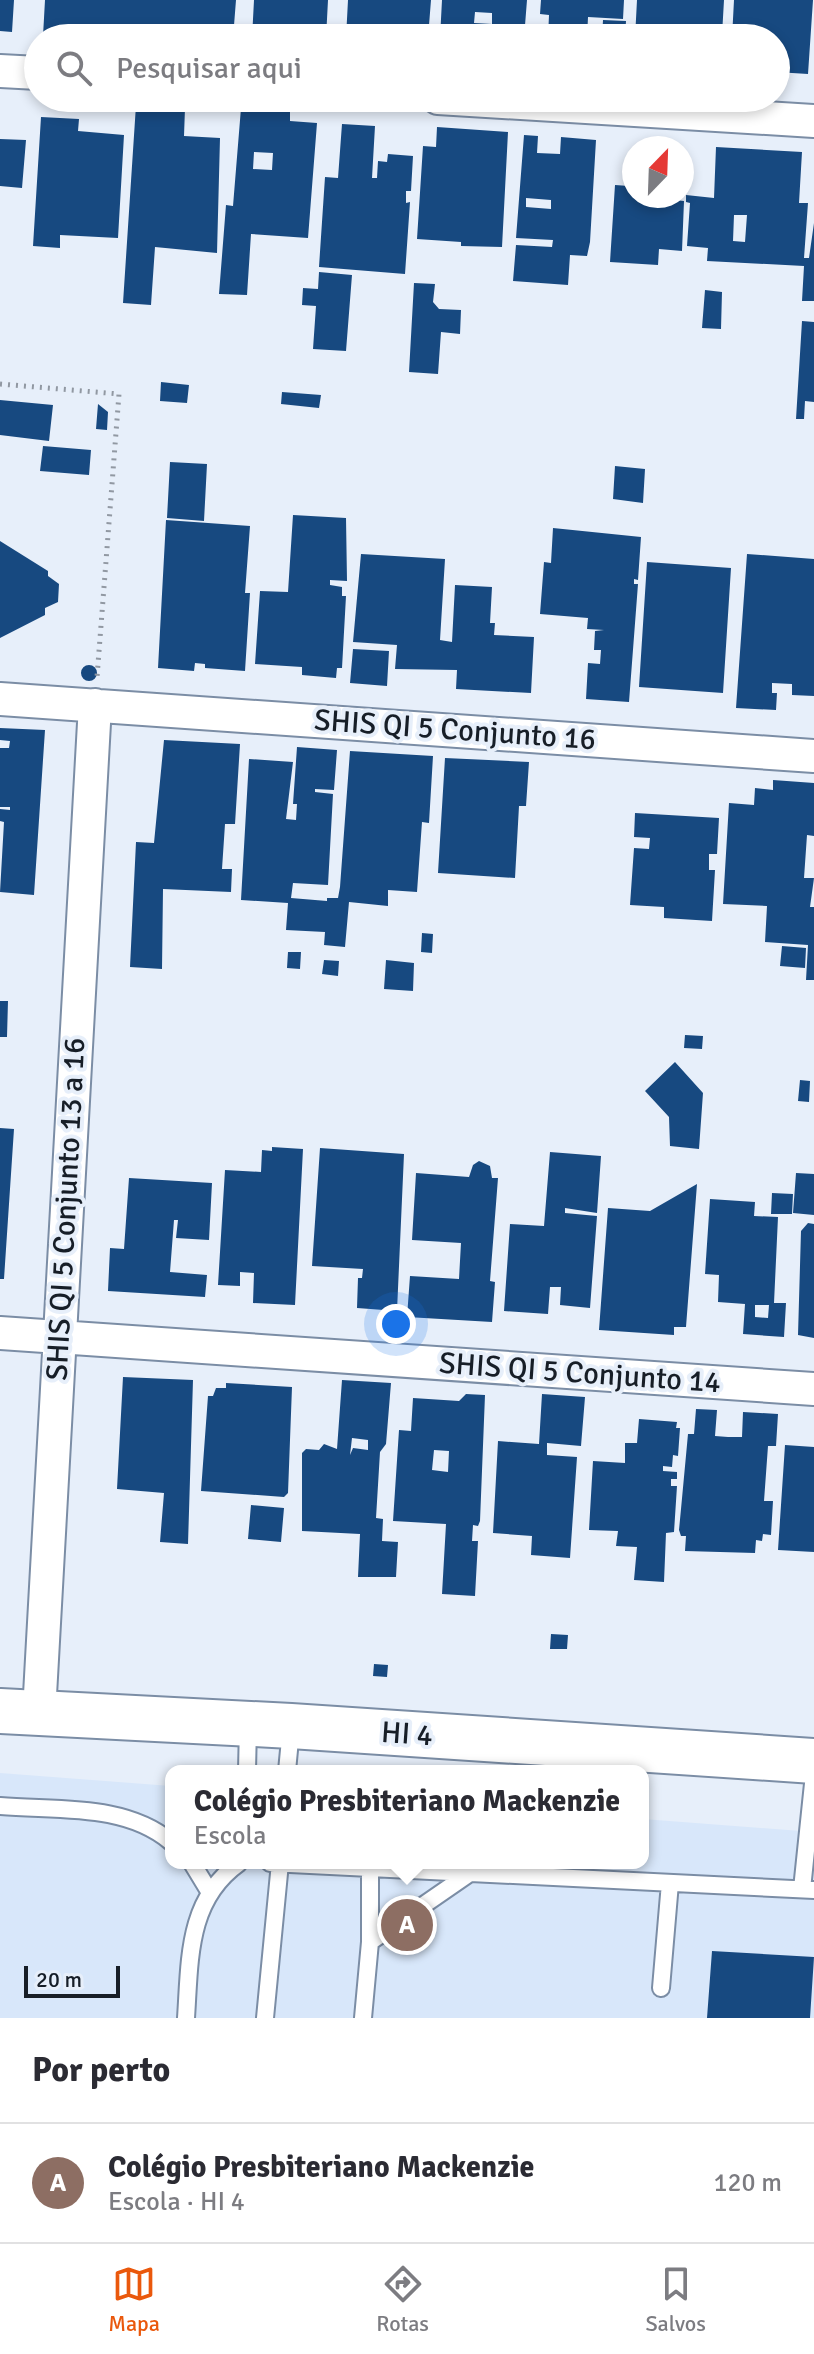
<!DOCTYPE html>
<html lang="pt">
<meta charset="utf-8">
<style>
:root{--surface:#fff;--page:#f7f7f7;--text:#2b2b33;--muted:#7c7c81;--line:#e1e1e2;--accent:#ea580c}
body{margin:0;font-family:Signika,sans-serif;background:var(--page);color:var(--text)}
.compass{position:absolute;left:622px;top:136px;width:72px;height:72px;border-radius:50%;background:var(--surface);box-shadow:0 4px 12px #0003;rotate:23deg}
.scale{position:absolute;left:24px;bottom:20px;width:96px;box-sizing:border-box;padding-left:8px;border:4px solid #171e27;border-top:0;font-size:22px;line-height:28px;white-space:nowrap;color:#171e27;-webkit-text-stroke:6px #e7effa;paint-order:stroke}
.you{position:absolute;left:396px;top:1324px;width:28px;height:28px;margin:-20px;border:6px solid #fff;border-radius:50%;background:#1a73e8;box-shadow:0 0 0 12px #1a73e833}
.badge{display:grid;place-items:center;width:52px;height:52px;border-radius:50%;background:var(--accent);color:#fff;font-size:26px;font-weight:700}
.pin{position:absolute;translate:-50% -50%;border:4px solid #fff;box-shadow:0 2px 8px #0006}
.popup{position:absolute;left:165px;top:1765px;width:484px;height:104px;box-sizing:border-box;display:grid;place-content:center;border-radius:16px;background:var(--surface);filter:drop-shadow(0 2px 6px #0005);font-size:26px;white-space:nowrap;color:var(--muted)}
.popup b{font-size:30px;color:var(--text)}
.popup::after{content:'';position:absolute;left:50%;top:100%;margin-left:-16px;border:16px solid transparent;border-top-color:var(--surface)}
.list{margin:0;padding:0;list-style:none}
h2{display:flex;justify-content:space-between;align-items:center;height:104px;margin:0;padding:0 32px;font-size:34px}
h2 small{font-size:26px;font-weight:400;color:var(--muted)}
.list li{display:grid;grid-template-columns:52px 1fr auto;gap:24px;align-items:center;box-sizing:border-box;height:120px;padding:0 32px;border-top:2px solid var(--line)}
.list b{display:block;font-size:30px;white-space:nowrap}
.list p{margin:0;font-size:26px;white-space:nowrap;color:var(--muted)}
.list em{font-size:26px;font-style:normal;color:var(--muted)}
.icon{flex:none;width:44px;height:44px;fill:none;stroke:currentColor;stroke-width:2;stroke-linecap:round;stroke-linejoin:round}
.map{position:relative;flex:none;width:814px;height:2018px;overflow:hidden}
.search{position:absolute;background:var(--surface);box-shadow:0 4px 12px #0003;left:24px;right:24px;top:24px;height:88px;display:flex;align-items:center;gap:20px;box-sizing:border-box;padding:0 28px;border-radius:44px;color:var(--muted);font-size:30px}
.sheet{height:224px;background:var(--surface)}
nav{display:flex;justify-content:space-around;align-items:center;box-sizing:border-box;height:112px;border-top:2px solid var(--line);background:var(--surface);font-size:22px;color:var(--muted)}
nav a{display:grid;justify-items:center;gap:4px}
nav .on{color:var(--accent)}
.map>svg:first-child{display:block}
.built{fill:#d8e7fa}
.building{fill:#174980;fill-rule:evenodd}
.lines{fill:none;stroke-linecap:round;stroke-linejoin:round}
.lane-casing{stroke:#7b8da5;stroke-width:20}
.street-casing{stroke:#7b8da5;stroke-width:36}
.secondary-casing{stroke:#7b8da5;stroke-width:48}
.path{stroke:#9198a2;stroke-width:5;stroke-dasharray:2 6;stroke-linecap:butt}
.lane{stroke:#fff;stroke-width:16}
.street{stroke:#fff;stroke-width:32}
.secondary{stroke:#fff;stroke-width:44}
.labels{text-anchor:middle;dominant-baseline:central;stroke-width:8;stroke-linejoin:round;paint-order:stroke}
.street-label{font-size:30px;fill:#171e27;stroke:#e7effa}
</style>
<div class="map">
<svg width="814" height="2018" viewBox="0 0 814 2018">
<rect width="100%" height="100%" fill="#e7effa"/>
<path class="built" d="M0,1773l171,13v77h472v-44l171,13v186h-814z"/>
<path class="building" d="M0,0h14l-2,32 -12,-1z
M45,0h191l-3,38 -190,-2z
M254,0h74l-2,38h-31l1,-7h-19l-1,7h-24z
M348,0h83l-3,38h-82z
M442,0h85l-3,38h-84zM475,12l17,1v11l-18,-1z
M541,0h83l-1,19 -35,-2 -1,21h-39l1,-23 -9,-1z
M637,0h87l-2,35 -87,3z
M734,0h79l-5,74 -32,-2v-34h-44z
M603,20l23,1 -1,17h-23z
M136,105l49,3 -1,28 36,2 -3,115 -62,-6 -4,58 -28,-2z
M241,108l49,4v9l27,2 -9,115 -57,-4 -4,61 -28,-1 7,-89 7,1zM254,152l19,1 -1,17 -19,-1z
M41,117l38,2 -1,12 46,4 -6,103 -58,-3v13l-27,-2z
M342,124l33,2 -3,52h5l1,-17 9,1 1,-8 25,2 -2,35h-5v12l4,-1 -5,72 -86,-7 6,-90 13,1z
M437,127l71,5 -6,115 -41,-1v-4l-44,-3 6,-93 13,1z
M524,135l14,1 -1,17 23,1 1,-17 35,3 -6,102 -3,14 -17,-1 -2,30 -55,-4 3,-36 36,2 1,-7 -37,-2zM526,198l25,2v9l-25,-2z
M0,139l26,1 -4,48 -22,-2z
M716,147l86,5 -3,51h9l-4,55h5l5,-35v78h-12l2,-35 -97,-5 1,-13 -21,-2 3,-43 -4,-1v-7l28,3zM734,215h13l-2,27 -12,-1z
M625,159l9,1v36l50,5 -2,50 -23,-2 -1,16 -48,-3 5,-77 14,1z
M319,272l33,3 -6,76 -33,-2 3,-43 -14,-1 1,-17 15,1z
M414,283l21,1 -2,18 6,7 22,1 -1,24 -19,-2 -3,42 -29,-2z
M705,290l17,2 -1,37 -19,-1z
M802,321l12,1v80l-9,-1 -1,18h-8z
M161,382l28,3 -2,18 -27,-2z
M282,392l39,3 -2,13 -38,-4z
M0,400l53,5 -4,36 -49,-6z
M98,404l10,8 -1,18 -11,-1z
M43,446l48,4 -2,25 -49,-4z
M170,462l37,2 -3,57 -37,-3z
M615,466l30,3 -2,34 -30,-4z
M293,515l53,3 1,63 -17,-1v5l12,2v9h4l-4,72h-5l-1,10 -34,-3v-8l-47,-3 5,-73 28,1z
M166,520l84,6 -5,67h5l-5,78 -40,-3v-4l-10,-1 -1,8 -36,-3z
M553,528l88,9 -3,43 -4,-1v5h4l-9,118 -43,-3 2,-36 12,1 1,-14h-7l1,-19 9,-1 -17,-1 1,-11 -48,-4 4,-52 7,1z
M0,541l48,30v5l11,8 -1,18 -13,6v7l-45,23z
M361,554l84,5 -5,81 12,2 3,-57 37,2 -2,36h5l-1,12 40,2 -3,56 -75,-4 1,-19 -62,-1 2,-24 -44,-3z
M747,554l67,5v137l-22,-1v-11l-20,-1v10h5l-1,17 -40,-2z
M647,562l84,6 -8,125 -84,-6z
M353,649l36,2 -2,35 -37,-3z
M81 673a8 8 0 1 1 16 0a8 8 0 1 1-16 0Z
M0,728l45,2 -11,165 -34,-3 4,-70 -4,-1v-12l10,1v-3h-10v-59h9l1,-7 -10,-1z
M164,740l76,4 -5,80h-10l-3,45h10l-1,23 -68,-3 -1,80 -32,-2 6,-125 18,1z
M297,747l40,3 -3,40 -19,-1v3l18,2 -5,91 -35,-2 -2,15 36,3v-3h11l2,-11 10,-136 83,5 -4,67 -7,-1 -5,70 -29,-2v16l-39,-4 -4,45 -21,-2 1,-13 -39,-2 2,-27 -47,-3 8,-141 44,3 -7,57 10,1 1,-16h-4z
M445,758l84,4 -3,44h-7l-4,72 -77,-5z
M773,780l41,3v53l-7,-1 -3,43h10l-4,29h4v73h-8l2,-35 -43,-3 2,-36 -44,-2 6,-101 25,2 1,-17 18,2z
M635,813l84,5 -2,36h-8v16h6l-3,51 -48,-3v-11l-34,-2 4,-57 15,1 1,-11 -16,-1z
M422,933l11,1 -1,19 -11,-1z
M782,946l24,2 -1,20 -25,-2z
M288,952h13l-1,17 -13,-1z
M324,960l15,1 -1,15 -16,-2z
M386,960l28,3 -1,28 -29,-2z
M0,1001h8l-1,36h-7z
M685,1035l18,1 -1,13 -18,-1z
M675,1062l28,31 -4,56 -29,-3 -1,-29 -24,-26z
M800,1080l10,1 -1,21 -11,-1z
M0,1128l14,1 -10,150h-4z
M272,1147l31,2 -8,156 -42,-2 1,-30 -14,-1v14l-22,-1 7,-115 36,2 1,-22 10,1z
M320,1148l84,6 -7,157 -40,-3 1,-30h4l1,-9 -51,-3z
M550,1152l51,4 -4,57 -32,-5v5l32,3 -7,92 -30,-3 1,-18h-11l-2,27 -44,-3 6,-87 34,2z
M479,1161l11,5 2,12h6l-8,103 5,1 -3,40 -85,-5 3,-41 49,3 2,-36 -49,-3 4,-67 53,4 4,-12z
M796,1173l18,1v41l-21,-2z
M129,1178l83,5 -3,57 -33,-2 2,-18h-4l-4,52 37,3 -2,22 -97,-6 2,-43 14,1z
M697,1184l-11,143h-12v8l-75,-5 9,-122 42,3z
M772,1193l21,1 -1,20h-21z
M710,1199l45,3 -1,14 24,1 -4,86h12l-2,34 -41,-3 2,-30 -27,-2 1,-27 -14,-1zM755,1305h14l-1,13 -13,-1z
M808,1223l6,1v114l-16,-3 3,-104z
M123,1377l70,3 -5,164 -28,-2 4,-49 -47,-4z
M342,1380l49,3 -5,61 -6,8 -4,66 7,1 -1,22 16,1 -2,35h-38l2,-43 -58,-3v-78l4,-4 13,1 5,-6 13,5zM352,1438l16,2v10l-15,-2 -3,7z
M226,1383l66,4 -4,106 -4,4 -83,-6 7,-95h5l3,-8h10z
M466,1394l19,1 -5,126 -2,5 -5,-1 -1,16h6l-3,55 -33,-2 4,-70 -53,-3 6,-91 12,1 2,-33 46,3zM434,1450l15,1 -1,21 -16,-2z
M542,1394l43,3 -4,49 -34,-3v12l30,2 -7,101 -39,-3 1,-19 -39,-3 5,-92 41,3z
M696,1409l21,1 -2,26 13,1h14l1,-25 35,2 -2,32h-8l-4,55h9l-2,34 -8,-1 -1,7 -6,-1 -1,13 -70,-2 1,-15h-5l-2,-6 2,-21 7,-75h6z
M639,1419l38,3 -1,6h4l-2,28 -5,-1 -1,12 -9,-1v5l14,1v7h-6v7h6l-3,46 -8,1 -2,49 -30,-2 3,-33 -21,-1 2,-15 -29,-1 4,-69 32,2v-20h12z
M785,1445l29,2v105l-36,-2z
M251,1505l33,3 -3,34 -33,-3z
M551,1634l17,1 -1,14h-17z
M374,1664l14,1 -1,12 -14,-1z
M712,1951l102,6 -4,61h-103z"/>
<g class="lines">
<g class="lane-casing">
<path id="lane" d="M247,1771l1,-46
M287,1771l4,-42
M0,1806c57,5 125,-3 171,36
M192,1863l17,28
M270,1863l544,27
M802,1889l12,-115
M370,1942l100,-69
M661,1988l9,-105
M186,2018c4,-59 1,-118 53,-155
M265,2018l15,-155
M363,2018l7,-76v-73"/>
</g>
<g class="street-casing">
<path id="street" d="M0,71l38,2
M438,98l376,23
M0,699l814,57
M0,1333l814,56
M39,1713l56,-1008"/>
</g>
<g class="secondary-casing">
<path id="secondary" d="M0,1711l291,15 523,35"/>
</g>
<path class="path" d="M0,384l119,10 -22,283"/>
<use href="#lane" class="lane"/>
<use href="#street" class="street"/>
<use href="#secondary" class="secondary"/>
</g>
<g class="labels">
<g class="street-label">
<text transform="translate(455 730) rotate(4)">SHIS QI 5 Conjunto 16</text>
<text transform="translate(66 1209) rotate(-87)">SHIS QI 5 Conjunto 13 a 16</text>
<text transform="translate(580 1373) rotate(4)">SHIS QI 5 Conjunto 14</text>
<text transform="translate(407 1734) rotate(4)">HI 4</text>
</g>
</g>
</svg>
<svg class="compass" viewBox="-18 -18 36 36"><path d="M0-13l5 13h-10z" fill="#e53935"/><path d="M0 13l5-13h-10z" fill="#7c7c81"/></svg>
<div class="scale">20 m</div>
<div class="you"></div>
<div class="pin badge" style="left:407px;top:1925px;background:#8d6e63">A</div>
<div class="popup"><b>Colégio Presbiteriano Mackenzie</b>Escola</div>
<div class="search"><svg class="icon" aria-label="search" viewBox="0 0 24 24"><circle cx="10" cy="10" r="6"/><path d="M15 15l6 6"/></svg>Pesquisar aqui</div>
</div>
<section class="sheet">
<h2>Por perto<small></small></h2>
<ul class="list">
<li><span class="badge" style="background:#8d6e63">A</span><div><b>Colégio Presbiteriano Mackenzie</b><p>Escola · HI 4</p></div><em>120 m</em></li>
</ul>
</section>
<nav>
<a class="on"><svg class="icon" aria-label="map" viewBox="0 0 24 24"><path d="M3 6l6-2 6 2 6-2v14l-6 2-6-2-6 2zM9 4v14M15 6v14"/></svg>Mapa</a>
<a><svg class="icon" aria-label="directions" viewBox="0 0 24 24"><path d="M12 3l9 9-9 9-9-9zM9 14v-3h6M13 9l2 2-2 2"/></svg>Rotas</a>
<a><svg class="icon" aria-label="saved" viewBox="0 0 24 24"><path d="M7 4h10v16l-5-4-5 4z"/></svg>Salvos</a>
</nav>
